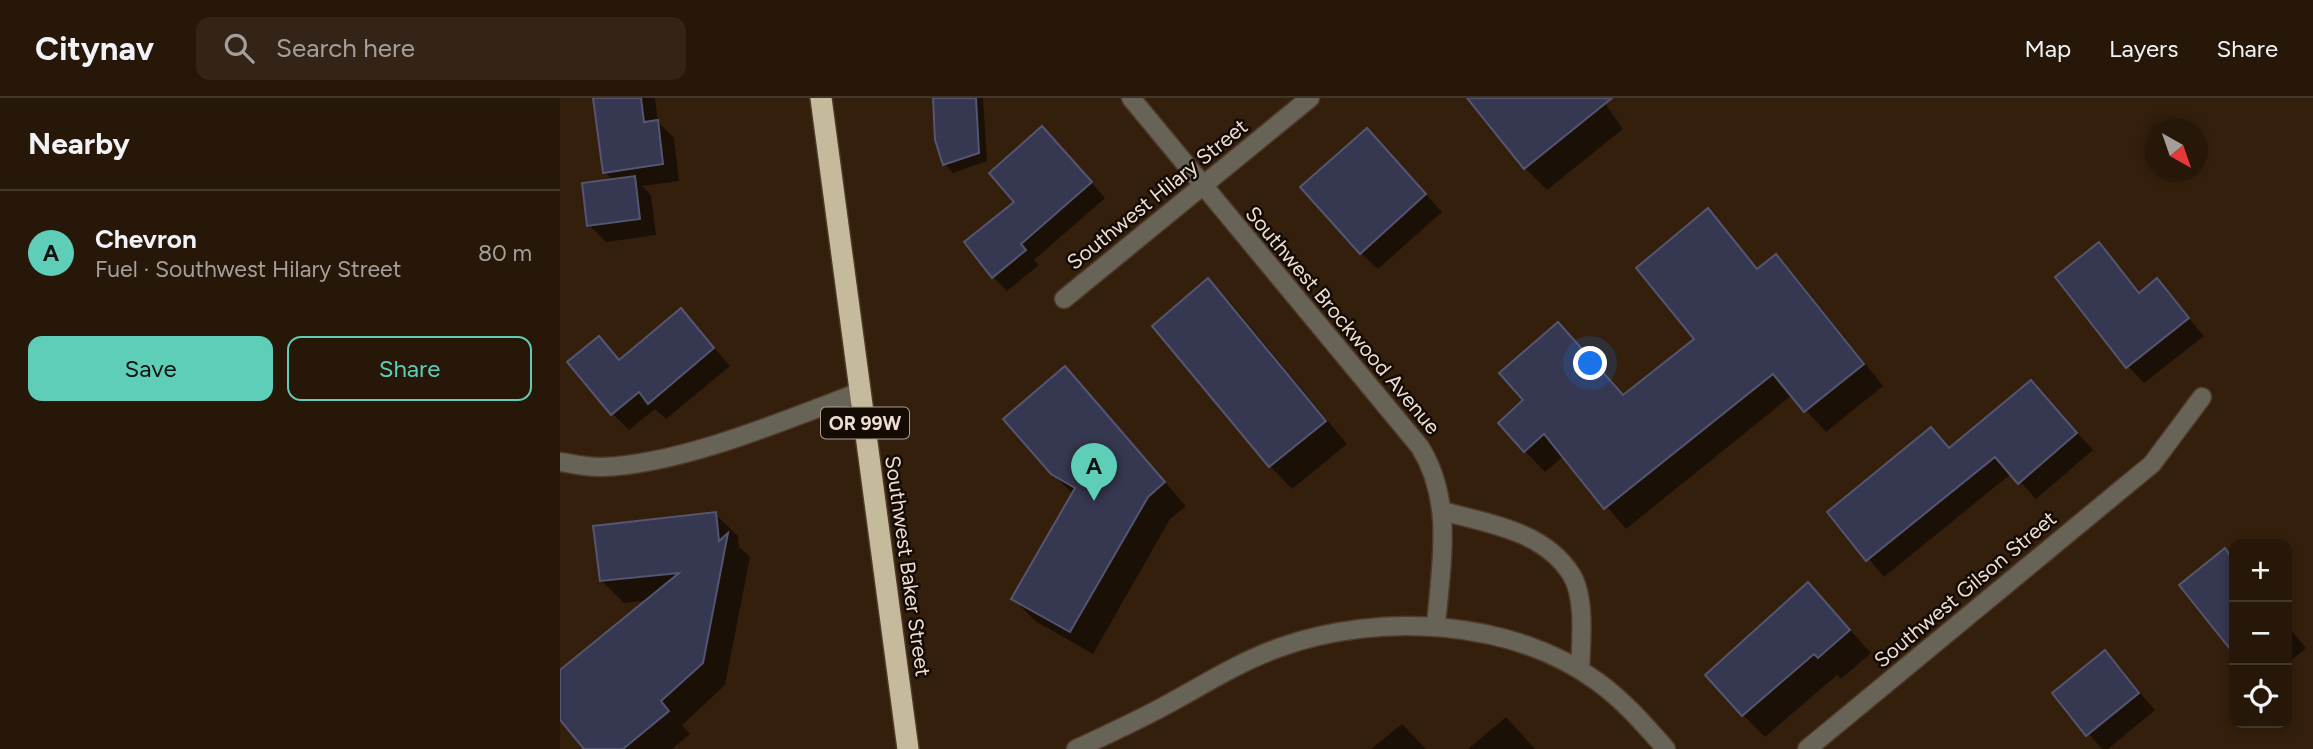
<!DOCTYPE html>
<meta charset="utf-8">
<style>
:root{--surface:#271709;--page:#332417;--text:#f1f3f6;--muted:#a49f9c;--line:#43362a;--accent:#5eceb8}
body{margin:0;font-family:Figtree,sans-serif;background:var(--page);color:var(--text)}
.controls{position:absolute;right:21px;bottom:21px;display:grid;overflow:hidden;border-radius:14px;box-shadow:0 4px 10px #0003}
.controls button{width:63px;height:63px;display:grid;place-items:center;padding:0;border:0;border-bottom:2px solid var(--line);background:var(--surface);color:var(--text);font:35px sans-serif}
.compass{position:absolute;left:1585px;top:21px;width:63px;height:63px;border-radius:50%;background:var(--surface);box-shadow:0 4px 10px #0003;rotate:140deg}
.you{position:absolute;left:1031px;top:266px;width:24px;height:24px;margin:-18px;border:5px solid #fff;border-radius:50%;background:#1a73e8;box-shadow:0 0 0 10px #1a73e833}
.badge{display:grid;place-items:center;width:46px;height:46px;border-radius:50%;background:var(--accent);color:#111;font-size:23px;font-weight:700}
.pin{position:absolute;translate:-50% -58px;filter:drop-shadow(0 2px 4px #0008)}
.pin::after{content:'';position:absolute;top:37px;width:24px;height:21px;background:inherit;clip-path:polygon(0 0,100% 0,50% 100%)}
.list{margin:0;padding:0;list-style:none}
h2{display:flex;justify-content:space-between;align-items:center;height:91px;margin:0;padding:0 28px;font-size:30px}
h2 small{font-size:23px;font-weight:400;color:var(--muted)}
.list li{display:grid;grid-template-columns:46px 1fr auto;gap:21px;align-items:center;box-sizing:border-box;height:126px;padding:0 28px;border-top:2px solid var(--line)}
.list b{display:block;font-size:26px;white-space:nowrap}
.list p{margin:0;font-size:23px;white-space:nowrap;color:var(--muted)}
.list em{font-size:23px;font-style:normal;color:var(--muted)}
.actions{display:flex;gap:14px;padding:21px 28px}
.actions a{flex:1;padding:16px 0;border:2px solid var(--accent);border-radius:14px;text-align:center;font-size:24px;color:var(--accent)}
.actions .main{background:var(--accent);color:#111}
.icon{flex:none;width:38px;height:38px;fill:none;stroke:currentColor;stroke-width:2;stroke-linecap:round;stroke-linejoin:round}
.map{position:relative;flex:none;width:1753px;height:651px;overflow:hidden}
header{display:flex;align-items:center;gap:42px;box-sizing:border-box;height:98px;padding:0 35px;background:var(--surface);border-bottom:2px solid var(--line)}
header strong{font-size:33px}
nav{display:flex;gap:38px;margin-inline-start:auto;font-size:24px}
.search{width:490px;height:63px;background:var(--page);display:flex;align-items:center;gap:18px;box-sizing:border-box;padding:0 24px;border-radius:14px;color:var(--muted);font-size:26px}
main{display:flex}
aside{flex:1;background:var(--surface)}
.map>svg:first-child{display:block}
.shadow{fill:#0007}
.building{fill:#363750;stroke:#545571;stroke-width:2}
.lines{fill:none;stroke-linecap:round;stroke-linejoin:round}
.lane-casing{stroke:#4e3a28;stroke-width:21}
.street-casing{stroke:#4e3a28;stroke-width:21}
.highway-casing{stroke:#4e3a28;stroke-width:24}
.lane{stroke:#686357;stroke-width:18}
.street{stroke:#686357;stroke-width:18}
.highway{stroke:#c6ba9c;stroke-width:21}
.labels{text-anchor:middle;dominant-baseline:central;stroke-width:5;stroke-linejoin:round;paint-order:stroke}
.shield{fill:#140b05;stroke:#ac9f95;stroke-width:2}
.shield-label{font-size:19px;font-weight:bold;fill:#edded3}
.street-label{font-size:21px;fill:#edded3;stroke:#140b05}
</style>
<header>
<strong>Citynav</strong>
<div class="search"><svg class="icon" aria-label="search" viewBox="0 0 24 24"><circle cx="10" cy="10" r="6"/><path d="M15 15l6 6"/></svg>Search here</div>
<nav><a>Map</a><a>Layers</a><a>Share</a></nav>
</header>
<main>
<aside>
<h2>Nearby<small></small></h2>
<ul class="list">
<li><span class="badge">A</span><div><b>Chevron</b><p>Fuel · Southwest Hilary Street</p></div><em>80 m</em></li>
</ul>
<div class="actions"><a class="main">Save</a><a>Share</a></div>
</aside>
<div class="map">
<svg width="1753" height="651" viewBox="0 0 1753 651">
<rect width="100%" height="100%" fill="#341f0c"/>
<path class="shadow" d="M35,0h60l3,24 16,16 5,43 -37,5 9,9 5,40 -50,7 -17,-17 24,-44 -8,-9z
M375,0h48l4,63 -34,12 -8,-9z
M922,0h119l22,31 -76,61 -22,-22z
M496,44l49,56 -71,62 5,5 -32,26 -14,-14 23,-75z
M823,49l59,65 -64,57 -17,-16z
M1148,113l51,58 17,-13 20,21 87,109 -57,46 -34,-37 -166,134 -62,-73 -19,16 -20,-21 1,-51 32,-76 67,73 71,-58z
M1539,147l42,48 16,-12 47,55 -60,47 -16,-17z
M648,183l23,22 116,141 -55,45 -22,-23z
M121,212l49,56 -64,53 -11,-10 -26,21 -17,-17 -13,-75 21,23z
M505,270l121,138 -16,13 -77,135 -58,-33 -22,-23 60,-104 -21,-21z
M1471,284l62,68 -57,49 -24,-26 -128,104 -55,-65 102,-83 19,20z
M155,416l23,22 1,11 11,10 -25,128 -43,40 8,9 -18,15h-86l-26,-32v-45l89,-72 -25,3 -23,-23z
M1248,486l63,69 -30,26 -4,-4 -72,62 -22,-22z
M1727,527l19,23 -19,16z
M1545,555l50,57 -47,39h-6l-48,-55z
M946,619l29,32h-67z
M842,626l24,25h-55z"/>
<path class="building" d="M33,0h48l3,24 14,-2 5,44 -60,9z
M373,0h43l3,55 -36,12 -8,-25z
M907,0h145l-88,71z
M482,28l50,56 -71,62 5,6 -34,28 -28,-36 50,-40 -25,-29z
M807,30l59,66 -66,60 -60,-67z
M75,78l5,43 -53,7 -5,-43z
M1148,110l49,61 19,-15 88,110 -60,48 -31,-38 -169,135 -60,-75 -20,18 -26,-29 25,-23 -24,-27 59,-51 65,73 71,-56 -58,-71z
M1539,144l40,51 18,-15 32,40 -63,50 -71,-91z
M648,180l118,143 -57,46 -117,-141z
M121,210l33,40 -66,56 -9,-12 -28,23 -44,-53 32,-26 20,24z
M505,268l100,116 -17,15 -78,135 -59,-33 64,-111 -24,-14 -48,-55z
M1471,282l46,53 -59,51 -23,-27 -129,104 -39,-49 104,-85 18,21z
M156,414l3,29 9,-8 -25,130 -42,38 8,10 -46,38h-39l-24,-29v-50l119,-97 -79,8 -7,-55z
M1665,450l9,13v93l-55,-69z
M1248,484l42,48 -32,28 -4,-4 -72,62 -37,-41z
M1545,552l34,43 -53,43 -34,-43z"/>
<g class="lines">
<g class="lane-casing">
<path id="lane" d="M0,364c14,2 29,6 43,5 80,-3 182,-47 257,-75
M882,413c45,12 102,20 129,63 15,23 10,69 9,96"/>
</g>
<g class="street-casing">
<path id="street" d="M571,0l289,349c34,55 21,117 16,178
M504,201l246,-201
M516,651c26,-12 52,-24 77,-37 43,-22 82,-49 128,-65 98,-35 231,-28 317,35 26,19 47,43 68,67
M1247,651l345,-285 50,-67"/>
</g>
<g class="highway-casing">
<path id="highway" d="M261,0l87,651"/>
</g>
<use href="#lane" class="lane"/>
<use href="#street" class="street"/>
<use href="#highway" class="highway"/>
</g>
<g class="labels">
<rect class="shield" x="261" y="309.5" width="88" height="31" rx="5"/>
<g class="shield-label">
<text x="305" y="325">OR 99W</text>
</g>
<g class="street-label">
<text transform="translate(597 96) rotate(-39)">Southwest Hilary Street</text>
<text transform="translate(783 222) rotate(50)">Southwest Brockwood Avenue</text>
<text transform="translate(348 468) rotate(82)">Southwest Baker Street</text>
<text transform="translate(1405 491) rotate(-40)">Southwest Gilson Street</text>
</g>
</g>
</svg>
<div class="controls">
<button>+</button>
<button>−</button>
<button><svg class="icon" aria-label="locate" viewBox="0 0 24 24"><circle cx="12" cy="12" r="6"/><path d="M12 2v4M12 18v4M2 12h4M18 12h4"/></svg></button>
</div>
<svg class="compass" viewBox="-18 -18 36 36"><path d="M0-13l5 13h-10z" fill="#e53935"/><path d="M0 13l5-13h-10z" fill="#a49f9c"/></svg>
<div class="you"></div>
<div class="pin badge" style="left:534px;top:403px">A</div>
</div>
</main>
